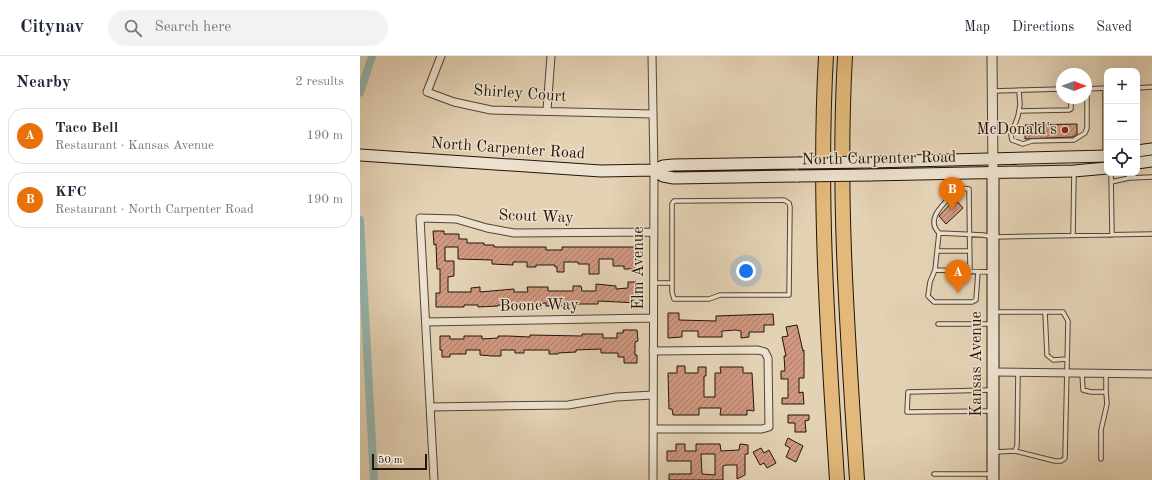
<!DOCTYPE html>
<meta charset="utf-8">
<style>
:root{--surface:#fff;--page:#f2f2f3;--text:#1f2937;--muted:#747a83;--line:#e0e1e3;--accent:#111827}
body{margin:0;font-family:"Old Standard TT",serif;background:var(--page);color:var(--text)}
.controls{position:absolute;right:12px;top:12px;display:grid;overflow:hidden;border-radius:8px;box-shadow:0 4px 16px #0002}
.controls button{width:36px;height:36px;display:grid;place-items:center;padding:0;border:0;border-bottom:1px solid var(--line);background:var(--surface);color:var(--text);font:20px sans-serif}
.compass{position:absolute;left:696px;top:12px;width:36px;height:36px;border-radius:50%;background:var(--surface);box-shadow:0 4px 16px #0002;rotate:90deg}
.scale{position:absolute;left:12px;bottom:10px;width:55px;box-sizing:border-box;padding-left:4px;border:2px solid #221408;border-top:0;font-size:11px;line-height:14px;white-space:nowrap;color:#221408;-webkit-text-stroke:3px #ede2cf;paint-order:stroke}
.you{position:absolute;left:386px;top:215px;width:14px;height:14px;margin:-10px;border:3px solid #fff;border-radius:50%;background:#1a73e8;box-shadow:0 0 0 6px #1a73e833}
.badge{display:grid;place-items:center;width:26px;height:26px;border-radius:50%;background:var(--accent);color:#fff;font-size:13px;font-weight:700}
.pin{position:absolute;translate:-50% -33px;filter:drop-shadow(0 1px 2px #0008)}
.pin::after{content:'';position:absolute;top:21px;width:14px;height:12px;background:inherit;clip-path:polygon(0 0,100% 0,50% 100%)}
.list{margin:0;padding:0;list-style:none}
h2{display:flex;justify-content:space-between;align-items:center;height:52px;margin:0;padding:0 16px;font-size:17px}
h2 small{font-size:13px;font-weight:400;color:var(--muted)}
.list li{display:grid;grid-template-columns:26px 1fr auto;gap:12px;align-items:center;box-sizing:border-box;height:56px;margin:0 8px 8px;padding:0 8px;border:1px solid var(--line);border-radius:16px}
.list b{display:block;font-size:15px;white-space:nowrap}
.list p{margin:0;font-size:13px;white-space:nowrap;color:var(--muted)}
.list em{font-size:13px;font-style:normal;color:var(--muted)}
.icon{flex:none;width:22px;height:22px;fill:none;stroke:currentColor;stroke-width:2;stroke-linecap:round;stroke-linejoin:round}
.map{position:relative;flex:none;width:792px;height:424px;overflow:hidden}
header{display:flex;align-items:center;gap:24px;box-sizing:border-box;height:56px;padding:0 20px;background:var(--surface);border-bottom:1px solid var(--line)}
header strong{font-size:19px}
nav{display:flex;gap:22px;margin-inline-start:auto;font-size:14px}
.search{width:280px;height:36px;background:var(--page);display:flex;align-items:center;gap:10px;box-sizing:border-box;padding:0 14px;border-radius:22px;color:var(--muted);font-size:15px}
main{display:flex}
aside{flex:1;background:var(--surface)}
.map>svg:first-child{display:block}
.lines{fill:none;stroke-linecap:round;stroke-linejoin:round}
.canal{stroke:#95b7b1;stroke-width:8}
.building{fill:url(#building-hatch);stroke:#221408;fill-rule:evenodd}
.service-casing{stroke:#524433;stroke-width:5.5}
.minor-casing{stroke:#524433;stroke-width:9}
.tertiary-casing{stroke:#524433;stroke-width:11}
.secondary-casing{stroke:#221408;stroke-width:13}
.motorway-casing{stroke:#221408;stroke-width:16}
.service{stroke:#ede2cf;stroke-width:3.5}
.minor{stroke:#ede2cf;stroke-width:7}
.tertiary{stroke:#ede2cf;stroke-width:9}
.secondary{stroke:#ede2cf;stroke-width:11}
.motorway{stroke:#e2b97a;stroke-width:14}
.secondary-bridge-casing{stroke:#221408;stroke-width:13;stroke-linecap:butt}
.secondary-bridge{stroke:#ede2cf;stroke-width:11}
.poi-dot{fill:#8f2418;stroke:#ede2cf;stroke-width:1.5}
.labels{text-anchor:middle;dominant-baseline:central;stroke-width:3;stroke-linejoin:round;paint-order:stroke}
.street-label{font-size:16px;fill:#221408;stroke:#ede2cf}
.poi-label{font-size:16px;fill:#221408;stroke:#ede2cf;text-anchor:end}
</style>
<header>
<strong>Citynav</strong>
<div class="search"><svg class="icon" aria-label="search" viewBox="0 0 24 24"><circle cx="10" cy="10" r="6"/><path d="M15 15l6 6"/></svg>Search here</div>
<nav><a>Map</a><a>Directions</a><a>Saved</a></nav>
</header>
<main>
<aside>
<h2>Nearby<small>2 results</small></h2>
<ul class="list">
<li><span class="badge" style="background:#e8710a">A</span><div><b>Taco Bell</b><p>Restaurant · Kansas Avenue</p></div><em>190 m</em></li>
<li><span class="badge" style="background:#e8710a">B</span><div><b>KFC</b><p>Restaurant · North Carpenter Road</p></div><em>190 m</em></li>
</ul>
</aside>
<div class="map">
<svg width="792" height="424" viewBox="0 0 792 424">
<defs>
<pattern id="building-hatch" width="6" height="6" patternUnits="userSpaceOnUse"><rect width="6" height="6" fill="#d09880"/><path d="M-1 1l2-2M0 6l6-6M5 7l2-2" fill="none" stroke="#a87b67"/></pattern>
</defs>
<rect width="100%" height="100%" fill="#e4d2b5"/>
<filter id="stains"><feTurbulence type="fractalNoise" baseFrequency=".005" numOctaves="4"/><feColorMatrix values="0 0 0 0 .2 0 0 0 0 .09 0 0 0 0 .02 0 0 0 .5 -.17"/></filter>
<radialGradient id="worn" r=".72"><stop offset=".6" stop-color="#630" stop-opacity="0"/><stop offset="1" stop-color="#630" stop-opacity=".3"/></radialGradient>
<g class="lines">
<path class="canal" d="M0,37l12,-37
M0,164l14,260"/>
</g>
<path class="building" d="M717,68v10l-4,3 -48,2v-14z
M595,143l8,9 -17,16 -7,-8z
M73,175h11v3h15v5h8v4h17v2h10v2h52v3h16v-3h76v13h-3v9h-11v-3h-11v-7h-14v15h-10v-10h-11v-2h-14v10h-7v-5h-2v-2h-19v2h-9v-5h-14v3l-21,-1v-4l-34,-1v-12h-13v14h9v15l-6,1v15h23v-4l9,-1v5l34,-3v3h14l-1,-5h21v4h25v-5h8l1,5h14v-7l20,2v3l12,-1v-6h8l3,21 -41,-2v3h-32v2h-20v-3l-16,1v2h-10l-22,-1v1l-20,1v-2h-14v2h-28v-14h4v-24h-3l-1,-25 -2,1z
M308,257h11v7l37,1v-5l57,-2 1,11h-10v7h-15v5l-8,1v-7l-5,-1 -14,1v6h-24v-6h-16v6l-14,1z
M437,269l6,26 1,-1v28h-5v15l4,-1 1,12h-22v-6h6v-19h-7v-8h4l-1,-15h2l-4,-19 6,-1 -2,-9z
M263,274h14l1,11 -3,1v13h2v8h-13v-6h-6v-4h-17v-4l-25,1v2l-18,1v1h-9v-4h-25v3h-9v-3h-14v6h-9l-12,-1v-5h-14v4h-16v3h-8v-7h-2v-14h10v3h14v-3h18v3l16,-1v-2h10l22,1v-2l52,1v-2h21v4h14v-5h6z
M317,310h8v7h13v-6h8v9h-2v21h11v-24h6l-1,-6h23v6h9l2,38 -7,-1v5h-27l1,-7h-22v7h-26l-1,-6h-3l-1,-36h9z
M428,359h21v5l-4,1 1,11h-11v-9h-7z
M428,382l15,8 -7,16 -10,-5 4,-9 -5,-3z
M316,388h9v7h11v-7h24l1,7 18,-1 1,-6 8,1v9h-3v21l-8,4v-14h-11l-3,1v14h-54v-6h22v-13h-24v-10h9zM341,398h14v21l-13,-1z
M401,392l3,5 5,-3 7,13 -9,5 -3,-5 -4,2 -7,-13z"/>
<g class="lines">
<g class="service-casing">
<path id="service" d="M745,32v67
M777,32l15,-1
M726,33l21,-1
M659,34l1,15 -2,11 -7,19 1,5 11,4 9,-3 42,-1 11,-7 2,-5v-39
M633,35l69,-2
M659,55l50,-1 2,-1v-11
M751,117l1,62
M768,117l1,5 23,-1
M751,126l18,-4
M424,144l5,3 1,4 -1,88h-69l-11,4h-35l-2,-7v-88l2,-3z
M579,177c-15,-15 7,-31 18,-43l4,-2 8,1 1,83
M713,179l1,-63
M577,195h32
M575,214l-5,12 -2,14 6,6h38l4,-2 2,-28
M631,216l-56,-2 4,-37 44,2 10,2 159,-3
M293,227h19
M634,256h69l5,9 -3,137 -4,3h-6l-40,-10
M685,256l2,43 6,5 14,-1
M578,268h54
M722,317l1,17 8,2h15v-18
M631,355l-84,1 1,-20 84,-2
M635,396l20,-1 2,-5 1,-73
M741,403v-29l6,-26 -1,-12
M574,418h58"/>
</g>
<g class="minor-casing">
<path id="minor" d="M81,0l-14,36 27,10 37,8 161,4
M292,0l2,114 -1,310
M187,54l4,-54
M66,266l227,-4
M633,316l159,2
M70,351l138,-2 48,-8 37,-2
M293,373h109l7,-2 -1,-69 -3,-6 -7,-2 -105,1
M74,424l-14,-262 36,1 31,9 27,5 140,-1"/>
</g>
<g class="tertiary-casing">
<path id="tertiary" d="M632,0l1,117"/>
</g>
<g class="secondary-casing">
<path id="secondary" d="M777,95l15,-2
M0,99l241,16 53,-1 9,-4 10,-1 125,-2
M510,106l237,-6
M777,107l15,-2
M294,114l9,6 11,2 124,-2
M510,119l204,-4 33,-3
M633,424v-307"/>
</g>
<g class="motorway-casing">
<path id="motorway" d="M466,0c-8,142 2,282 11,424
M485,0c-8,142 3,283 12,424"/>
</g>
<use href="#service" class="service"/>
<use href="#minor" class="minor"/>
<use href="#tertiary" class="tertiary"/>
<use href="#secondary" class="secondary"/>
<use href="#motorway" class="motorway"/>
<g class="secondary-bridge-casing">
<path id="secondary-bridge" d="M438,107l72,-1
M438,120l72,-1"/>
</g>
<use href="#secondary-bridge" class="secondary-bridge"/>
</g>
<circle class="poi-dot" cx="705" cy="74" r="4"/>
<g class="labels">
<g class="street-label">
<text transform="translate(160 38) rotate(4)">Shirley Court</text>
<text transform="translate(148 93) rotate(4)">North Carpenter Road</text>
<text transform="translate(519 103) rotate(-1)">North Carpenter Road</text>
<text transform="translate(176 161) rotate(2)">Scout Way</text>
<text transform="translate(279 212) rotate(-90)">Elm Avenue</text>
<text transform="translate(179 250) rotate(-1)">Boone Way</text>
<text transform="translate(617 308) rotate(-90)">Kansas Avenue</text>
</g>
<g class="poi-label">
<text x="697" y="74">McDonald's</text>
</g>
</g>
<rect width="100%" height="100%" filter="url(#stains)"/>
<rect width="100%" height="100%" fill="url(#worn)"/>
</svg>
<div class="controls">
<button>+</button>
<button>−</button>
<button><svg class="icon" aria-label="locate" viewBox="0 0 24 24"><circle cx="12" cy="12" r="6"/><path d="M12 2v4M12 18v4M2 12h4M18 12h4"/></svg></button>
</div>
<svg class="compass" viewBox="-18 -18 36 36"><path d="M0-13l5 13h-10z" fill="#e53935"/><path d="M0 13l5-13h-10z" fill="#747a83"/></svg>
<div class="scale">50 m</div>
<div class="you"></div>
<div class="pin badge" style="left:598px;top:237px;background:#e8710a">A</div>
<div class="pin badge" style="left:592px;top:154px;background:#e8710a">B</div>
</div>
</main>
